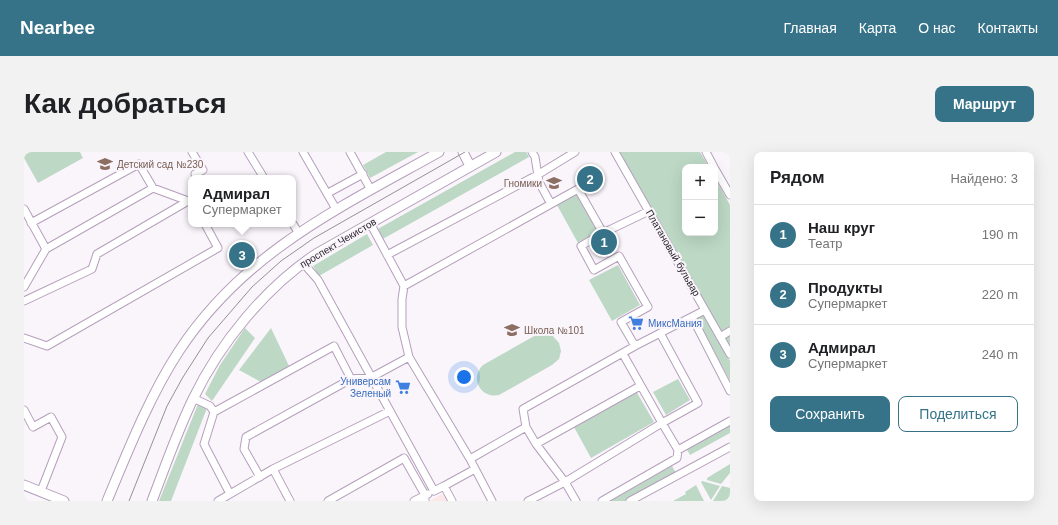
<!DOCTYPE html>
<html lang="ru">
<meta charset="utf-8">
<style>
:root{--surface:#fff;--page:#f2f2f2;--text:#202124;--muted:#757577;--line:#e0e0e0;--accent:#367389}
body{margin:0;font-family:Helvetica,sans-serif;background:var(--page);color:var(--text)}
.controls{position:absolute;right:12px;top:12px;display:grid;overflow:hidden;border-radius:8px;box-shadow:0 4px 16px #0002}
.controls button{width:36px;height:36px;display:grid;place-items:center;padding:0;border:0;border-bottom:1px solid var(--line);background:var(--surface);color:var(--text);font:20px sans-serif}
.you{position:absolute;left:440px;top:225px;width:14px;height:14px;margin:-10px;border:3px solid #fff;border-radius:50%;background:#1a73e8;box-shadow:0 0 0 6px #1a73e833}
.badge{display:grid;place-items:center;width:26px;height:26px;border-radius:50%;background:var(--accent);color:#fff;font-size:13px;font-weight:700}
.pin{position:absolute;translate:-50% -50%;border:2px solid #fff;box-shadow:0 1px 4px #0006}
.popup{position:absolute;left:164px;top:23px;width:108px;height:52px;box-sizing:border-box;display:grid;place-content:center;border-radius:8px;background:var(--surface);filter:drop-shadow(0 1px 3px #0005);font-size:13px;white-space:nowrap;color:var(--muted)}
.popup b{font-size:15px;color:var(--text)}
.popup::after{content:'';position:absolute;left:50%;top:100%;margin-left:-8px;border:8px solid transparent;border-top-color:var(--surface)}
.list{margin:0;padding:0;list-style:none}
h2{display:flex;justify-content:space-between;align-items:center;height:52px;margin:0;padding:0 16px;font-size:17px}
h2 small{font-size:13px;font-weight:400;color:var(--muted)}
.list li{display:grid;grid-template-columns:26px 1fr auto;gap:12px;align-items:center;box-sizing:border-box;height:60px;padding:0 16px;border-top:1px solid var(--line)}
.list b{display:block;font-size:15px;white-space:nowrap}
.list p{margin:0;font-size:13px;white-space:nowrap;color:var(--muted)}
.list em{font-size:13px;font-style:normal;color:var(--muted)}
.actions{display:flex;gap:8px;padding:12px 16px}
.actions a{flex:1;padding:9px 0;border:1px solid var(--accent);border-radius:8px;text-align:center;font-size:14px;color:var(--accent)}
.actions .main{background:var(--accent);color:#fff}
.map{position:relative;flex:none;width:706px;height:349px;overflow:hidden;border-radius:8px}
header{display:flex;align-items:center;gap:24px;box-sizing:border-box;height:56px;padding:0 20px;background:var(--accent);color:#fff}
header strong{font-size:19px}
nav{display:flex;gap:22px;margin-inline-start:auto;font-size:14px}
.intro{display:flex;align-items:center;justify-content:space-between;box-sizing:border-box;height:96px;padding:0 24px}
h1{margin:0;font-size:28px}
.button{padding:10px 18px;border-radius:8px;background:var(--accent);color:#fff;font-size:14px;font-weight:700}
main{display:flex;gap:24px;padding:0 24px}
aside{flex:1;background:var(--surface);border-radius:8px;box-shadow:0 4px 16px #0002}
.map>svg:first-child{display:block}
.industrial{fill:#fde7e6}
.green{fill:#bdd8c5}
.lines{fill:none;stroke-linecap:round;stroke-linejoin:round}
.minor-casing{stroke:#b59fbc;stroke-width:9}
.major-casing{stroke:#b59fbc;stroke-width:11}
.minor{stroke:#fff;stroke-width:7}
.major{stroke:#fff;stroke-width:9}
.tram{stroke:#958f97;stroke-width:1}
.labels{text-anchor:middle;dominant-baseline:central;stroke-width:4;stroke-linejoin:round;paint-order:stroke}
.education-label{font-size:10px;fill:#785e54;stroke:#faf5fb;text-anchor:start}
.street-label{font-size:10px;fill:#251d28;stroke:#faf5fb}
.shop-label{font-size:10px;fill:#366cbe;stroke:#faf5fb;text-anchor:start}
</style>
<header>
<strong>Nearbee</strong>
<nav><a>Главная</a><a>Карта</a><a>О нас</a><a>Контакты</a></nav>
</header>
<div class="intro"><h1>Как добраться</h1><a class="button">Маршрут</a></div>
<main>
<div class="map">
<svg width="706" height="349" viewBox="0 0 706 349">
<rect width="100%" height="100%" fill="#faf5fb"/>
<path class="industrial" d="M418,342l5,7h-17z"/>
<path class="green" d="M0,0h56l3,6 -45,25 -14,-25z
M362,0h32l-48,26 -7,-13z
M491,0h11l3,5 -148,83 -5,-10z
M595,0h81l9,15h-24v66h30v-55l15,27v142z
M552,42l22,38 -20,11 -21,-38z
M343,82l6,11 -54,31 -6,-10z
M594,113l22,40 -28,16 -23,-41z
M680,162l26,47v20l-35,-66z
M221,176l10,10 -43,63 -7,-7 15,-29z
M247,176l19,40 -27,15 -24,-13z
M520,181l8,2 7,8 2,8 -2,8 -7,6 -53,30c-18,4 -30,-17 -16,-30l53,-30z
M654,227l12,21 -24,15 -13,-23z
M612,239l18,31 -63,36 -17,-31z
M174,252l9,4 -36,93h-12z
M706,272v9l-40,22 -4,-7z
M706,312v9l-9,11 -14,-4v-2z
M648,314l4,7 -50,28h-16z
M678,329l18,5 -9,14 -10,-18z
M672,333l8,16h-31l13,-7 -1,-2z
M698,334l8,2v13h-17z"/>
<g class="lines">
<g class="minor-casing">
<path id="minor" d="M168,0l11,18 -8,4 2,4
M224,0l16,26
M279,0l33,57
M326,0l21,38
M591,0l115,202
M682,0l8,15
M691,17l15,26
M304,41l35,-19
M527,52l27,-15 25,44 46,-22
M0,57l22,40 -22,38
M7,71l108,-59 14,24
M269,72l5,8
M579,81l-22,13 13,24 25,-14 29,51 -27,15 14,24
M22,97l107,-61 38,14
M363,103l152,-81 36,-22
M279,111l15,17 116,211 10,-5 8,15
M380,134l147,-82 -12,-22 -4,-25 -3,-5
M0,149l68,-32 5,-15 91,-53
M668,165l38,74
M636,181l38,70 -36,20 16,27
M696,185l10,-6
M0,186l23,8 171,-98 -13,-24
M599,202l39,69 -97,59 -29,-38 -10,-17 -3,-18 112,-63 70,-36
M385,205l61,102 22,42
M169,246l17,8 4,6
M0,258l9,17 18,-10 11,20 -21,54
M512,292l104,-58
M446,307l56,-32
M249,317l117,-58
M236,325l-16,-28 2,-12 105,-58 21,-2 37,-20 -7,-30v-28l2,-13 -34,-63
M420,334l31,-17
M206,342l-26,-50 10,-32 120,-66 17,33
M194,349l55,-32 17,32
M304,349l76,-43 21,37v6
M390,349l14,-7
M504,349l37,-19 11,19
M578,349l75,-43 1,-8 52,-29
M606,349l100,-54"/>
</g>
<g class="major-casing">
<path id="major" d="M439,0l7,14
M0,333l40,16
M83,349c20,-48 43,-106 72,-150 65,-99 160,-143 260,-199
M128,349c13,-34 25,-69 41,-102 27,-56 72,-111 123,-145l180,-102"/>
</g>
<use href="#minor" class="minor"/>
<use href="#major" class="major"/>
<path class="tram" d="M105,349l38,-95 16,-29 25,-39 44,-51 29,-26 33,-23 151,-86"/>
</g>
<defs>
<g id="school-bare" transform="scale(1.2)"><path d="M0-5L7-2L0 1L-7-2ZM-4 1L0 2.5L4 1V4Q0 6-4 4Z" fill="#8d6e63" stroke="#faf5fb" stroke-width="2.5" paint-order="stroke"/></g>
<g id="supermarket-bare" transform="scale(1.2)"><path d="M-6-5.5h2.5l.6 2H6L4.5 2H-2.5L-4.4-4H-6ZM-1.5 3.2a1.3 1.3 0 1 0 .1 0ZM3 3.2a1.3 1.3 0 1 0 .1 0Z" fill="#3f7fe0" stroke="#faf5fb" stroke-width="2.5" paint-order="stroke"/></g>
</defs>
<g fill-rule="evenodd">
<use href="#school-bare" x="81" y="12"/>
<use href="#school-bare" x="530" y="31"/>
<use href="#supermarket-bare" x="612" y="171"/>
<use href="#school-bare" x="488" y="178"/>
<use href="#supermarket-bare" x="379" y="235"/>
</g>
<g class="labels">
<g class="education-label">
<text x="93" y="12">Детский сад №230</text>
<text x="518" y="31" text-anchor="end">Гномики</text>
<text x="500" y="178">Школа №101</text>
</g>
<g class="street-label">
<text transform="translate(314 91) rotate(-31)">проспект Чекистов</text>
<text transform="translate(649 101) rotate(60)">Платановый бульвар</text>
</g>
<g class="shop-label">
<text x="624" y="171">МиксМания</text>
<text x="367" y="229" text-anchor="end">Универсам<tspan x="367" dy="12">Зеленый</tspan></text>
</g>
</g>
</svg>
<div class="controls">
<button>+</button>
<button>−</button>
</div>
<div class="you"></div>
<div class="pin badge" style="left:580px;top:90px">1</div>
<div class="pin badge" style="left:566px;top:27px">2</div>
<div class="pin badge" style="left:218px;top:103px">3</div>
<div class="popup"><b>Адмирал</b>Супермаркет</div>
</div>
<aside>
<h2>Рядом<small>Найдено: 3</small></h2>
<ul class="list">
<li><span class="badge">1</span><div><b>Наш круг</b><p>Театр</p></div><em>190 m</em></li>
<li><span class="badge">2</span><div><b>Продукты</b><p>Супермаркет</p></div><em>220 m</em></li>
<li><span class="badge">3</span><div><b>Адмирал</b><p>Супермаркет</p></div><em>240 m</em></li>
</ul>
<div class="actions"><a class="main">Сохранить</a><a>Поделиться</a></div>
</aside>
</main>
